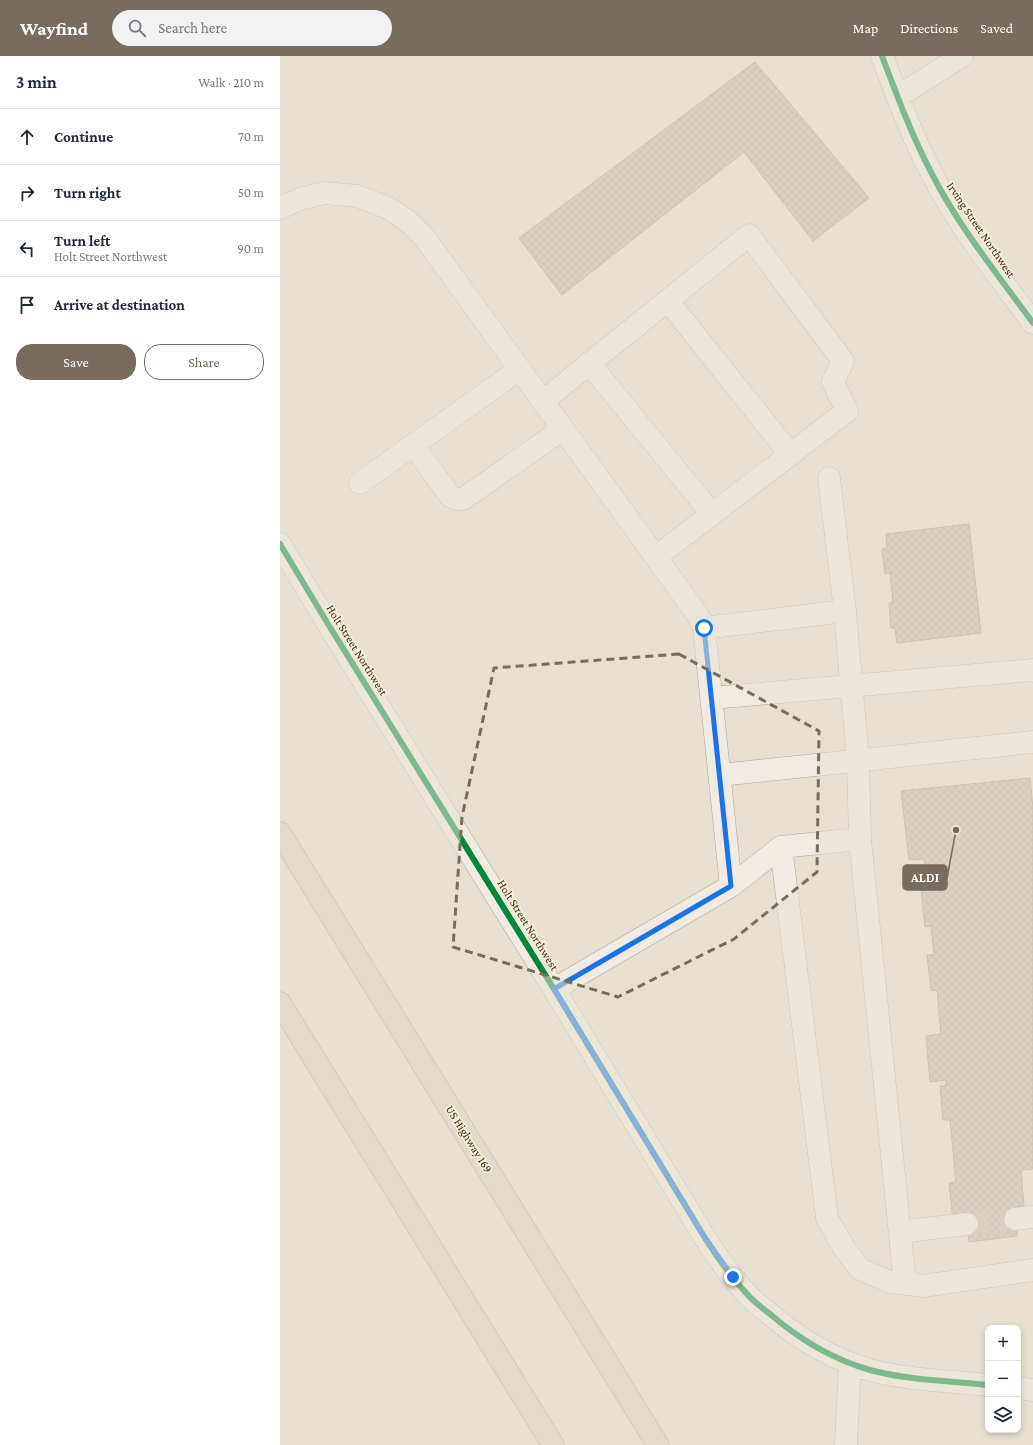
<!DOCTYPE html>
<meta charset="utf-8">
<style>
:root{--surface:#fff;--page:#f2f2f3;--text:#1f2937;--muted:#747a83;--line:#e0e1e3;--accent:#786c5e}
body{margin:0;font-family:"Crimson Pro",serif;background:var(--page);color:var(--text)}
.controls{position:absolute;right:12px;bottom:12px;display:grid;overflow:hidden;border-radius:8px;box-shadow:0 2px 6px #0003}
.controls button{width:36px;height:36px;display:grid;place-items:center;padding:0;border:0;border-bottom:1px solid var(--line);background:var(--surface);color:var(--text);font:20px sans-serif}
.stop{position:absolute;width:12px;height:12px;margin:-9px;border:3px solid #1a73e8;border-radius:50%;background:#fff}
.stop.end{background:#1a73e8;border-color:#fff;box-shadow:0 1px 4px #0008}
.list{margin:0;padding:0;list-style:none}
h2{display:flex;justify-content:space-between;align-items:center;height:52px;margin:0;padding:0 16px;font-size:17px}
h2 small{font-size:13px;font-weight:400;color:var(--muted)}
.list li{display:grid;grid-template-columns:26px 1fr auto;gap:12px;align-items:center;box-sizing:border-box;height:56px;padding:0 16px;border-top:1px solid var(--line)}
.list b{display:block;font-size:15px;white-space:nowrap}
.list p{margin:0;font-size:13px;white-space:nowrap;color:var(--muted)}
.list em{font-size:13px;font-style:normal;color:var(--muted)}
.actions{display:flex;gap:8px;padding:12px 16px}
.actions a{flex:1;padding:9px 0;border:1px solid var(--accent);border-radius:16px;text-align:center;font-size:14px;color:var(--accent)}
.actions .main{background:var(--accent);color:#fff}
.icon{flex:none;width:22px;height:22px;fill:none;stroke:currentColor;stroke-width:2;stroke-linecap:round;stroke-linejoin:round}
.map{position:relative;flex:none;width:753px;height:1389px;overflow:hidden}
header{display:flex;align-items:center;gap:24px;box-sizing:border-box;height:56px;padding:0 20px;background:var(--accent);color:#fff}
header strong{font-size:19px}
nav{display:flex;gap:22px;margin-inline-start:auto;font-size:14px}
.search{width:280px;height:36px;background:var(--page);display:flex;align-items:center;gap:10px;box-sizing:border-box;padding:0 14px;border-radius:22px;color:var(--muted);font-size:15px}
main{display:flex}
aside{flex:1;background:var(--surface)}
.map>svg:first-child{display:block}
.building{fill:url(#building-cross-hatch);stroke:#a89c90}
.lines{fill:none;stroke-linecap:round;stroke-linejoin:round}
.minor-tunnel{stroke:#c5bcae;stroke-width:22;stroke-dasharray:22 11;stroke-linecap:butt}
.minor-casing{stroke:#ada599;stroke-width:23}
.highway-casing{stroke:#928b80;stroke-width:23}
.minor{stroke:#efebe3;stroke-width:22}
.highway{stroke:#dad1c2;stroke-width:22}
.cycleway-casing{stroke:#f7eed8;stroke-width:8}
.cycleway{stroke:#00873e;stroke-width:6}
.route{stroke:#1a73e8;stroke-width:5}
.marked{fill:none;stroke:#786c5e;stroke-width:3;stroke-dasharray:8 5;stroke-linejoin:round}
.labels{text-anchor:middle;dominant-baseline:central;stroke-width:3.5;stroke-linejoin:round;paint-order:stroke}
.street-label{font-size:12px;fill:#3d2e20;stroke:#f7eed8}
.leader{fill:none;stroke:#786c5e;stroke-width:1.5}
.callout-dot{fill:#786c5e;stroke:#f7eed8;stroke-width:1.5}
.callout{fill:#786c5e;stroke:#786c5e;stroke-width:1.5}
.callout-label{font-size:13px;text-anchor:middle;font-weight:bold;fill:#fff}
</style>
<header>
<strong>Wayfind</strong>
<div class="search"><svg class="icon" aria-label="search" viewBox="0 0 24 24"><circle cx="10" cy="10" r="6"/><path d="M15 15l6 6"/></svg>Search here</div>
<nav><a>Map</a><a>Directions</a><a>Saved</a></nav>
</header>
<main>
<aside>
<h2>3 min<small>Walk · 210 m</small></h2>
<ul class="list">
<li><svg class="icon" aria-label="ahead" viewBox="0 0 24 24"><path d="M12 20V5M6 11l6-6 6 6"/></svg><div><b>Continue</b></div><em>70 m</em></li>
<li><svg class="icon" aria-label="right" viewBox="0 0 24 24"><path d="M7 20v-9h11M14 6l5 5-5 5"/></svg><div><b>Turn right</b></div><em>50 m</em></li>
<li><svg class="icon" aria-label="left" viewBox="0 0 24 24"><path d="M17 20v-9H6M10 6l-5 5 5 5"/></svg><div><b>Turn left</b><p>Holt Street Northwest</p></div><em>90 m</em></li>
<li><svg class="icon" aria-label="arrive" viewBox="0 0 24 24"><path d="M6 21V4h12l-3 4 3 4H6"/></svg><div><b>Arrive at destination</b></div></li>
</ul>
<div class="actions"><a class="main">Save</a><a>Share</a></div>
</aside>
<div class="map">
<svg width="753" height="1389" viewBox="0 0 753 1389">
<defs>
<pattern id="building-cross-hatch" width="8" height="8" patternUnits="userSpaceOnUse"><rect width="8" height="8" fill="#cbbfb2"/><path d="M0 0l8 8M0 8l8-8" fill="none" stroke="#afa499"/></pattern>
</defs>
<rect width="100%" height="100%" fill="#e7e0d1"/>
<path class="building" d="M475,6l114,136 -56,43 -69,-89 -182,143 -43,-57z
M689,468l12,109 -84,10 -2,-15h-4l-2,-25 4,-1 -3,-29 -5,1 -3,-25 5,-1 -1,-14z
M750,722l3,30v361l-12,1 3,36 -10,1 3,29 -48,6 -2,-23 -14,1 -4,-37 7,-1 -6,-62h-7l-3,-34h6v-6l-16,2 -4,-46 15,-2 -4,-44 -6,1 -4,-36h7l-3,-29 -6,1 -4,-38h6l-3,-30 -15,1 -8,-69z"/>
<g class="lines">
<path class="minor-tunnel" d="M687,1168l48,-5"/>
<g class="minor-casing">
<path id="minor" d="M602,0c15,40 30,80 50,118 27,53 66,101 101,149
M617,41l65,-41
M0,152l20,-9 24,-6 33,3 31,12 20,13 16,16 273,377 7,14 27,258
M388,245l122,153
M309,307l123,151
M263,345l206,-166 94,126 -10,21 14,29 -191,146
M133,389l37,51 6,3h7l100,-70
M549,422l16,133 13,149 2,79 45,445
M80,427l160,-114
M0,488l48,80 226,365 151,249c13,20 26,39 42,56 7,8 15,14 23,20 30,26 62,45 100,56 37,10 80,11 118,15
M424,572l141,-17
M432,642l321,-28v1
M440,719l313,-33
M501,791l46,371 17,30 16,21 30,13 33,4 110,-16
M274,933l177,-103 50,-39 79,-8
M735,1163l18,-2
M620,1176l67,-8
M738,1332l15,2
M566,1389l4,-82"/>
</g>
<g class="highway-casing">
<path id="highway" d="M0,777l378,612
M0,947l273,442"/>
</g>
<use href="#minor" class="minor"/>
<use href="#highway" class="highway"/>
<g class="cycleway-casing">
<path id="cycleway" d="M602,0c15,40 30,80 50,118 27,53 66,101 101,149
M0,488l48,80 226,365 151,249c13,20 26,39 42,56 7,8 15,14 23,20 30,26 62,45 100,56 37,10 80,11 118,15"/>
</g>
<use href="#cycleway" class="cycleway"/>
</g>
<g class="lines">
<path class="route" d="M424,572l27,258 -177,103 151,249 28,39"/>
</g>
<path d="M0 0H753V1389H0ZM399,598l140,77 -2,141 -83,67 -116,58 -165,-50 9,-130 32,-149z" fill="#e7e0d1" fill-opacity=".55" fill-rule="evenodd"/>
<path class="marked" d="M399,598l140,77 -2,141 -83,67 -116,58 -165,-50 9,-130 32,-149z"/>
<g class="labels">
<g class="street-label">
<text transform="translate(701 174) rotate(56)">Irving Street Northwest</text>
<text transform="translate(77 594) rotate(58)">Holt Street Northwest</text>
<text transform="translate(248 869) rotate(58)">Holt Street Northwest</text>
<text transform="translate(189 1083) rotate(58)">US Highway 169</text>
</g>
</g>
<path class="leader" d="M676 774L667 822"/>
<circle class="callout-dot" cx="676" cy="774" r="4"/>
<rect class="callout" x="623" y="809" width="44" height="25" rx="4"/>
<g class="callout-label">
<text x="645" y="826">ALDI</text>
</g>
</svg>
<div class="controls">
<button>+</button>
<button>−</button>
<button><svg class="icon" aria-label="layers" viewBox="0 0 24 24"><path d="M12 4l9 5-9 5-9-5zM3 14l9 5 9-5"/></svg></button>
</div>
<div class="stop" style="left:424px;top:572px"></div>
<div class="stop end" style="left:453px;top:1221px"></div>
</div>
</main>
